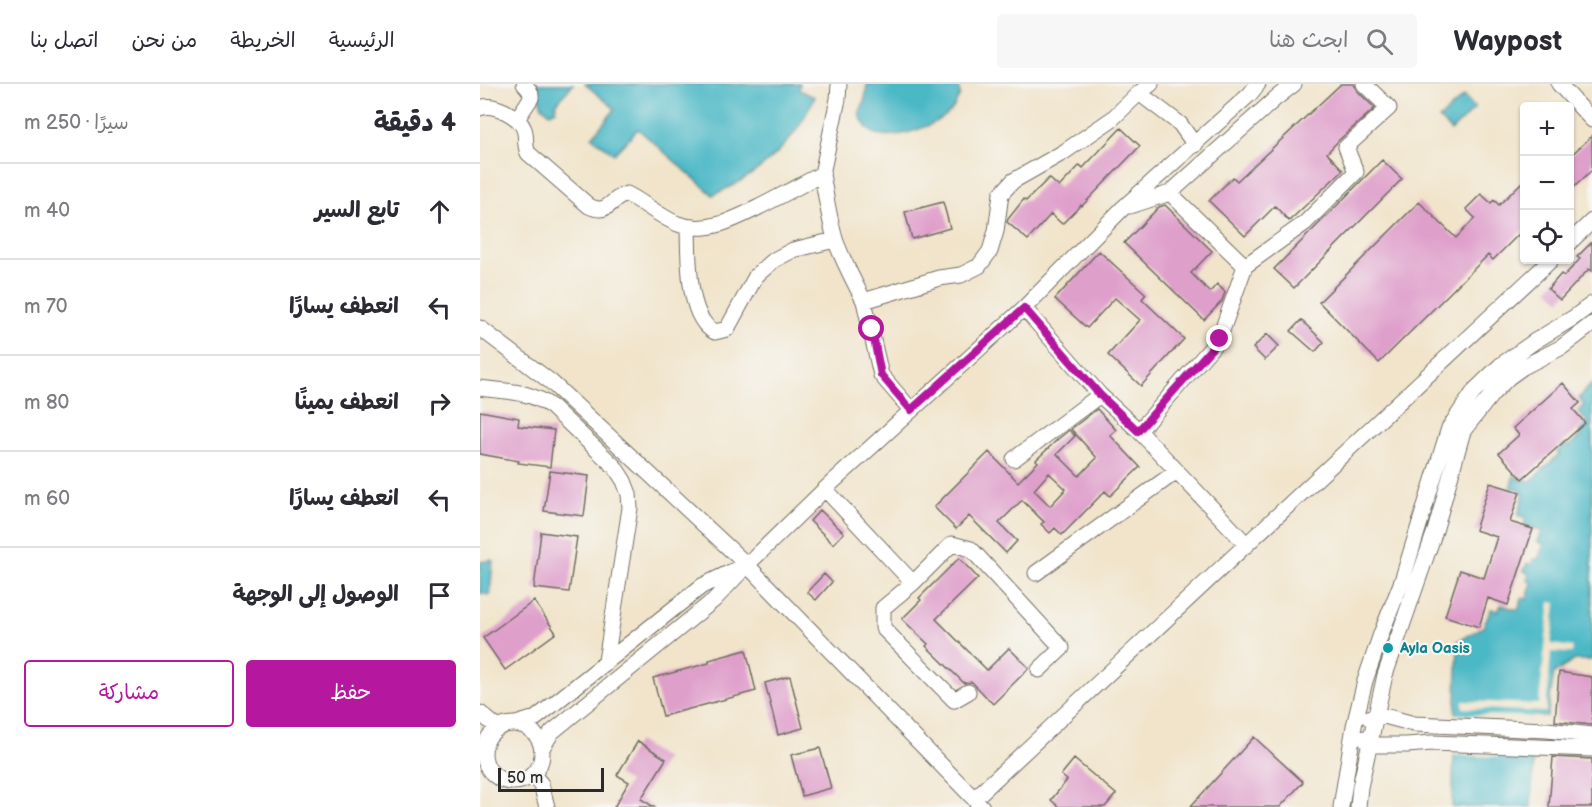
<!DOCTYPE html>
<html lang="ar">
<meta charset="utf-8">
<style>
:root{--surface:#fff;--page:#f7f7f7;--text:#2b2b33;--muted:#7c7c81;--line:#e1e1e2;--accent:#b5179e}
body{margin:0;font-family:"Balsamiq Sans","Playpen Sans Arabic",sans-serif;background:var(--page);color:var(--text);direction:rtl}
.controls{position:absolute;right:18px;top:18px;display:grid;overflow:hidden;border-radius:6px;box-shadow:0 2px 4px #0004}
.controls button{width:54px;height:54px;display:grid;place-items:center;padding:0;border:0;border-bottom:2px solid var(--line);background:var(--surface);color:var(--text);font:30px sans-serif}
.scale{position:absolute;left:18px;bottom:15px;width:106px;box-sizing:border-box;padding-left:6px;border:3px solid #2b2b2b;border-top:0;font-size:16px;line-height:21px;white-space:nowrap;color:#2b2b2b;-webkit-text-stroke:4px #f6f6f2;paint-order:stroke}
.stop{position:absolute;width:18px;height:18px;margin:-14px;border:4px solid #b5179e;border-radius:50%;background:#fff}
.stop.end{background:#b5179e;border-color:#fff;box-shadow:0 2px 6px #0008}
.list{margin:0;padding:0;list-style:none}
h2{display:flex;justify-content:space-between;align-items:center;height:78px;margin:0;padding:0 24px;font-size:26px}
h2 small{font-size:20px;font-weight:400;color:var(--muted)}
.list li{display:grid;grid-template-columns:39px 1fr auto;gap:18px;align-items:center;box-sizing:border-box;height:96px;padding:0 24px;border-top:2px solid var(--line)}
.list b{display:block;font-size:22px;white-space:nowrap}
.list em{font-size:20px;font-style:normal;color:var(--muted)}
.actions{display:flex;gap:12px;padding:18px 24px}
.actions a{flex:1;padding:14px 0;border:2px solid var(--accent);border-radius:6px;text-align:center;font-size:21px;color:var(--accent)}
.actions .main{background:var(--accent);color:#fff}
.icon{flex:none;width:33px;height:33px;fill:none;stroke:currentColor;stroke-width:2;stroke-linecap:round;stroke-linejoin:round}
.map{position:relative;flex:none;width:1112px;height:723px;overflow:hidden;direction:ltr}
header{display:flex;align-items:center;gap:36px;box-sizing:border-box;height:84px;padding:0 30px;background:var(--surface);border-bottom:2px solid var(--line)}
header strong{font-size:28px}
nav{display:flex;gap:33px;margin-inline-start:auto;font-size:21px}
.search{width:420px;height:54px;background:var(--page);display:flex;align-items:center;gap:15px;box-sizing:border-box;padding:0 21px;border-radius:6px;color:var(--muted);font-size:22px}
main{display:flex}
aside{flex:1;background:var(--surface)}
.map>svg:first-child{display:block}
.water{fill:#4bb8c6;stroke:#3b7278;stroke-width:1.5}
.pier{fill:#f1e4cb}
.building{fill:#df9fcb;fill-rule:evenodd}
.lines{fill:none;stroke-linecap:round;stroke-linejoin:round}
.minor-casing{stroke:#706c63;stroke-width:17}
.minor{stroke:#fff;stroke-width:15}
.route{stroke:#b5179e;stroke-width:8}
.culture-dot{fill:#0f9aa8;stroke:#f6f6f2;stroke-width:2}
.labels{text-anchor:middle;dominant-baseline:central;stroke-width:4.5;stroke-linejoin:round;paint-order:stroke}
.culture-label{font-size:15px;font-weight:bold;fill:#0d838f;stroke:#f6f6f2;text-anchor:start}
</style>
<header>
<strong>Waypost</strong>
<div class="search"><svg class="icon" aria-label="search" viewBox="0 0 24 24"><circle cx="10" cy="10" r="6"/><path d="M15 15l6 6"/></svg>ابحث هنا</div>
<nav><a>الرئيسية</a><a>الخريطة</a><a>من نحن</a><a>اتصل بنا</a></nav>
</header>
<main>
<div class="map">
<svg width="1112" height="723" viewBox="0 0 1112 723">
<rect width="100%" height="100%" fill="#f6f6f2"/>
<filter id="ink" filterUnits="userSpaceOnUse"><feTurbulence type="fractalNoise" baseFrequency=".0167" numOctaves="2"/><feDisplacementMap in="SourceGraphic" scale="12" xChannelSelector="R" yChannelSelector="G"/><feConvolveMatrix kernelMatrix="1 2 1 2 8 2 1 2 1" color-interpolation-filters="sRGB"/></filter>
<filter id="wash" filterUnits="userSpaceOnUse"><feTurbulence type="fractalNoise" baseFrequency=".008" numOctaves="4" result="noise"/><feDisplacementMap in="SourceGraphic" scale="24" xChannelSelector="R" yChannelSelector="G"/><feGaussianBlur stdDeviation="1.35" result="paint"/><feColorMatrix in="noise" values="0 0 0 0 0 0 0 0 0 0 0 0 0 0 0 0 0 1.4 0 .05"/><feComposite in="paint" operator="in"/></filter>
<g filter="url(#wash)">
<rect width="100%" height="100%" fill="#f1e4cb"/>
<path class="water" d="M48,0h45l-17,20v6l-6,3 -8,-7 -6,-15z
M105,0h215l-1,6 16,7c-5,10 -10,20 -16,29 -21,32 -51,54 -86,69l-75,-66 -24,25 -22,-17 23,-28z
M387,0h91l2,11c-3,5 -5,12 -9,16 -15,15 -54,29 -74,23 -10,-2 -14,-12 -18,-20l6,-15z
M984,12l11,12 -24,23 -12,-12z
M1112,299v277h-17l-21,13 -7,44 -11,-1 -5,91h-79l6,-166 25,-14 8,-18 7,2 3,-6 17,5 4,-12 5,1 5,-16 -5,-3 2,-6 -5,-3 3,-8 4,2 3,-6h4l6,-15 -6,-2 4,-11 -18,-6 2,-7 -8,-3 6,-21 -3,-1v-3l-11,-3 4,-11 8,5 3,-3 5,4 29,-28 -2,-2 8,-8 4,3 13,-13 -3,-2 9,-9 -10,-12 6,-6 -5,-7z
M13,476l-3,35 -10,-2v-31z"/>
<path class="pier" d="M1070,518l6,1 -5,41 22,3 -1,6 -21,-1 -5,60 -83,-4v-7l76,3z
M973,630l94,3v3l-8,-1 -2,39 -86,-3z"/>
<g id="blocks">
<path class="building" d="M861,0h13l3,7 18,17 -36,32 -12,13 16,17 -54,51 -14,-15 -30,30 -36,-35 24,-24 4,4z
M641,44l19,18 -58,60 -1,-1 -19,19 -11,-10 -23,26 -21,-18 1,-3 16,-20 2,2 23,-23 10,9 21,-22 3,3z
M1112,52v34l-23,22v-35z
M902,76l20,19 -108,109 -20,-19z
M1044,96v49l-31,31 -5,-5 -109,108 -60,-61 100,-100 37,36 19,-20 -9,-9 15,-15 10,9 3,-3 5,5z
M463,118l7,26 -38,11 -7,-27z
M685,121l47,46 -21,22 19,19 7,-8 8,8 -3,9 -18,19 -80,-77 35,-36z
M1112,158v29l-3,-2 -29,31 -12,-11 13,-15 3,2 16,-17 -3,-2z
M619,167l47,43 -4,5 42,40 -43,47 -33,-31 32,-35 -25,-22 -28,30 -32,-29z
M821,236l23,22 -9,10 -24,-21z
M787,250l12,12 -14,14 -12,-12z
M1083,299l17,20 -7,6 12,14 -63,56 -23,-26 20,-18 -6,-7z
M617,325l19,21 -6,5 30,32 -30,29 -5,-5 -43,44 -7,-7 -5,5 -9,-9 3,-2 -22,-22 -23,23 18,18 -11,12 -37,-37 -13,13 -22,-22 55,-55 29,30 20,-20 -2,-2 22,-21 11,-9 6,6 -18,18 22,22 18,-18 -26,-29zM569,389l17,16 -16,17 -16,-16z
M0,327l39,7 -1,8 36,4 -4,37 -32,-4 1,-2 -39,-7z
M70,387l39,5 -5,40 -40,-5z
M1010,399l30,9 -10,30 23,7 -25,76 -20,-7 -9,29 -34,-11 15,-46 24,8 13,-41 -22,-7z
M340,426l24,23 -11,11 -23,-23z
M61,448l36,5 -8,55 -35,-4z
M479,474l19,20 -42,41 51,51 22,-22 20,20 -36,36 -21,-22 -8,1 -38,-37 2,-2 -26,-25 19,-19 -2,-2z
M344,490l8,8 -16,18 -9,-8z
M54,517l22,32 -51,37 -22,-32z
M266,566l10,41 -93,25 -10,-38 56,-15v-3z
M1079,588l33,5v48l-37,-4z
M310,592l13,52 -25,7 -13,-52z
M774,653l49,45 -23,25h-90z
M158,657l28,18 -25,40 13,8h-40l15,-25 -12,-7z
M340,664l11,40 -29,8 -11,-41z
M1073,673l39,2v48h-43z
M594,675l42,35 -11,13h-46l-8,-7 16,-20 -6,-5z"/>
</g>
</g>
<g filter="url(#ink)">
<use href="#blocks" fill-opacity="0" stroke="#706c63" stroke-width="1.5"/>
<g class="lines">
<g class="minor-casing">
<path id="minor" d="M1079,0l33,36
M659,9l41,31 15,21
M0,24c13,-6 39,8 44,21 3,8 0,16 4,24l61,53c20,10 21,-8 38,-12 16,8 35,24 51,30 31,11 61,-7 87,-20 19,-10 38,-20 57,-30 4,22 7,46 14,68 8,21 18,40 28,59l75,-23 22,-3 18,-9 11,-15 6,-20 5,-37 12,-13 51,-29 48,-33 27,-26 12,-9
M37,35l14,-21c1,-6 -3,-10 -7,-14
M342,90l16,-75 1,-15
M690,109l106,-95 18,-14
M650,122l40,-13 75,73 60,-43 51,-51 -10,-25 43,-39 -25,-24
M208,143c1,28 -2,91 27,105l12,-3 29,-53 18,-16 19,-10 42,-10
M1090,158l22,-21
M384,217l17,74 30,35
M544,224l76,87 39,36 108,114
M0,244l71,54 196,183 235,242
M0,304c28,4 48,2 72,19l63,60 9,14 5,13 1,14 -24,153
M659,347l80,-92 26,-73
M534,375l86,-64
M345,405l88,94
M556,489l141,-102
M488,608l-14,8 -71,-72v-20l30,-25 39,-39 19,5 91,99 -23,22
M0,629l18,15
M889,634l8,-4 37,10 133,6 45,5
M4 669a29 29 0 1 1 58 0a29 29 0 1 1-58 0Z
M36,640l20,-6 166,-132 37,-18
M884,654l6,7h37l25,-2 160,6
M62,664l10,-16 162,-132 33,-35 78,-76 199,-181 100,-101 126,-113 8,-10
M53,691l8,9 6,23
M494,715l577,-539
M861,723l13,-81 11,-45 16,-47 21,-53 47,-153 26,-38 26,-25 34,-24 38,-23 19,-14
M878,723l2,-20 25,-112 50,-144 28,-100 29,-37 17,-17 14,-10 39,-20 30,-23"/>
</g>
<use href="#minor" class="minor"/>
</g>
</g>
<g class="lines" filter="url(#ink)">
<path class="route" d="M392,245l9,46 30,35 113,-102 76,87 38,36 82,-92"/>
</g>
<circle class="culture-dot" cx="908" cy="564" r="6"/>
<g class="labels">
<g class="culture-label">
<text x="920" y="564">Ayla Oasis</text>
</g>
</g>
</svg>
<div class="controls">
<button>+</button>
<button>−</button>
<button><svg class="icon" aria-label="locate" viewBox="0 0 24 24"><circle cx="12" cy="12" r="6"/><path d="M12 2v4M12 18v4M2 12h4M18 12h4"/></svg></button>
</div>
<div class="scale">50 m</div>
<div class="stop" style="left:392px;top:245px"></div>
<div class="stop end" style="left:740px;top:255px"></div>
</div>
<aside>
<h2>4 دقيقة<small>سيرًا · 250 m</small></h2>
<ul class="list">
<li><svg class="icon" aria-label="ahead" viewBox="0 0 24 24"><path d="M12 20V5M6 11l6-6 6 6"/></svg><div><b>تابع السير</b></div><em>40 m</em></li>
<li><svg class="icon" aria-label="left" viewBox="0 0 24 24"><path d="M17 20v-9H6M10 6l-5 5 5 5"/></svg><div><b>انعطف يسارًا</b></div><em>70 m</em></li>
<li><svg class="icon" aria-label="right" viewBox="0 0 24 24"><path d="M7 20v-9h11M14 6l5 5-5 5"/></svg><div><b>انعطف يمينًا</b></div><em>80 m</em></li>
<li><svg class="icon" aria-label="left" viewBox="0 0 24 24"><path d="M17 20v-9H6M10 6l-5 5 5 5"/></svg><div><b>انعطف يسارًا</b></div><em>60 m</em></li>
<li><svg class="icon" aria-label="arrive" viewBox="0 0 24 24"><path d="M6 21V4h12l-3 4 3 4H6"/></svg><div><b>الوصول إلى الوجهة</b></div></li>
</ul>
<div class="actions"><a class="main">حفظ</a><a>مشاركة</a></div>
</aside>
</main>
